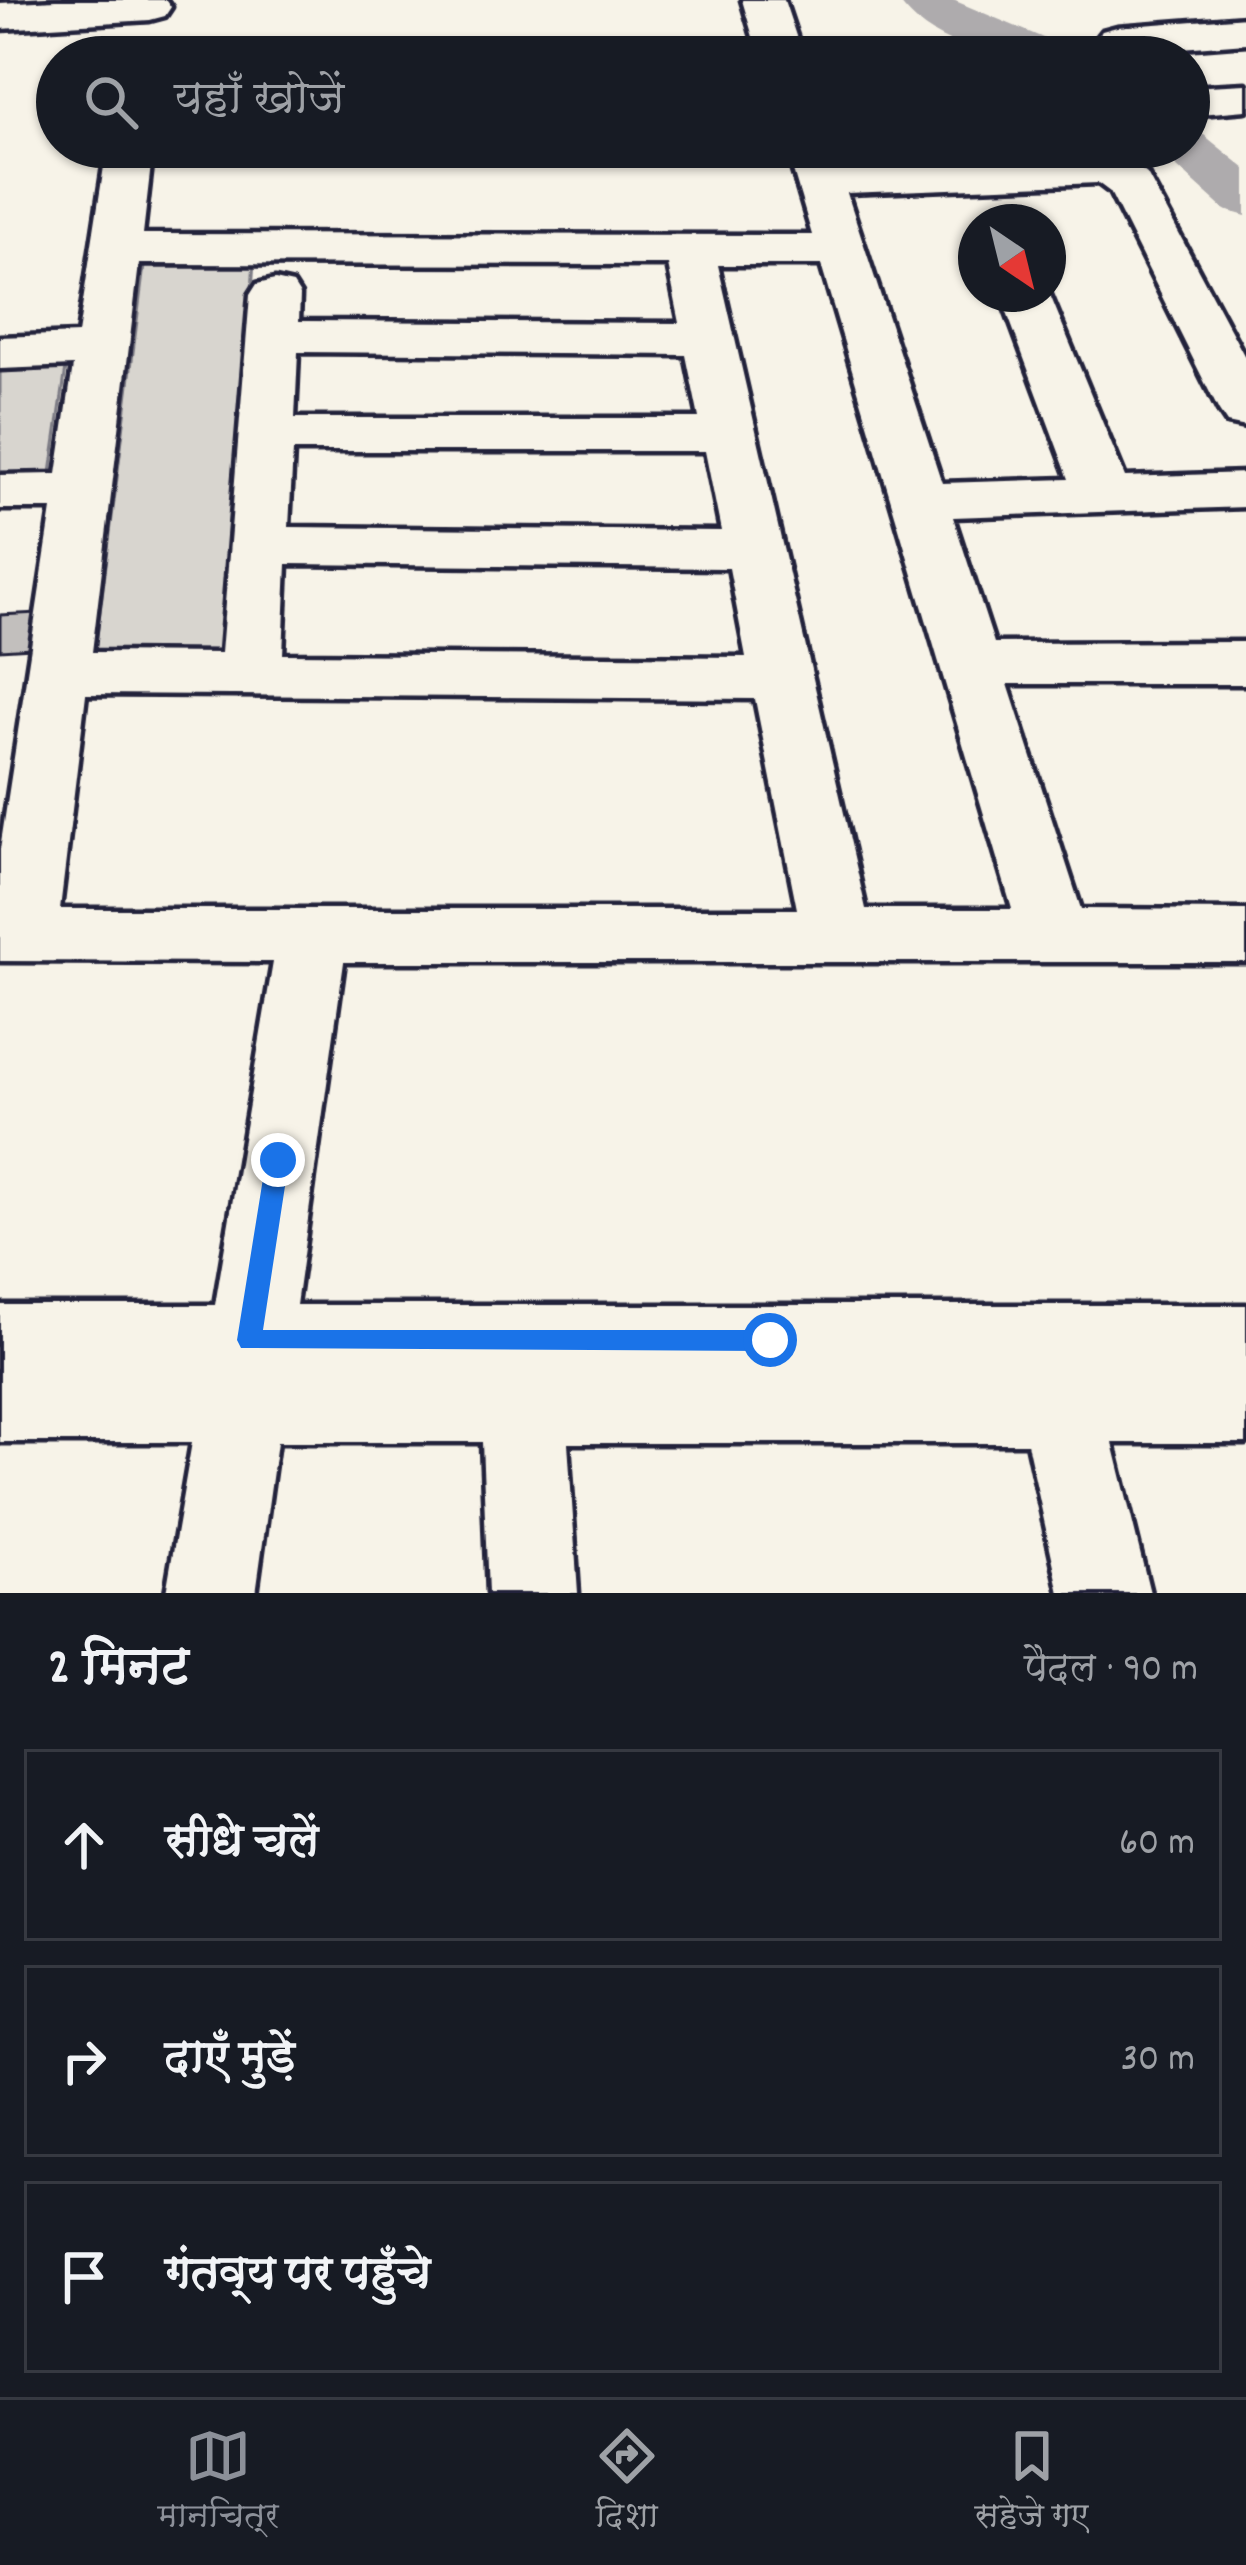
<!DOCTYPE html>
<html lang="hi">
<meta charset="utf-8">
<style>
:root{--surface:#171b24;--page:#20242c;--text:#f1f3f6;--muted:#9ea1a6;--line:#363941;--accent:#8c9099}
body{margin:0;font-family:Dekko,"Playpen Sans Deva",sans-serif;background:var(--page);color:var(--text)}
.compass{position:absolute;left:958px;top:204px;width:108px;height:108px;border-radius:50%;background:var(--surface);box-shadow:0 3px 9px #0004;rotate:145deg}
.stop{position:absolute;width:36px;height:36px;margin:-27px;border:9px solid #1a73e8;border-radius:50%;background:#fff}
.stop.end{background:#1a73e8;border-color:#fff;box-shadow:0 3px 12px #0008}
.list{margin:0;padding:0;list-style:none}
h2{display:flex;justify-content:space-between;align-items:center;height:156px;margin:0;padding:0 48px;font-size:51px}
h2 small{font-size:39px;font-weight:400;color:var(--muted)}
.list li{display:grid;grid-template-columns:78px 1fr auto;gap:36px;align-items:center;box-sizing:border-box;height:192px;margin:0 24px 24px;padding:0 24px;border:3px solid var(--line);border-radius:0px}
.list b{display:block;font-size:45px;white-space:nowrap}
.list em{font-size:39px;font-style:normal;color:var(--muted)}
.icon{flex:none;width:66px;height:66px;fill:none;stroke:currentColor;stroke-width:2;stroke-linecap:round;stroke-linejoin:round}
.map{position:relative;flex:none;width:1246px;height:1593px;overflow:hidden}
.search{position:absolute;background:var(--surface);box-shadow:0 3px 9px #0004;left:36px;right:36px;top:36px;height:132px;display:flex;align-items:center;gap:30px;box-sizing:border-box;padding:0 42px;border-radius:66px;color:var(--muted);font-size:45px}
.sheet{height:804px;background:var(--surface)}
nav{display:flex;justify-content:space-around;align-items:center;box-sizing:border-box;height:168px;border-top:3px solid var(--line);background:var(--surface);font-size:33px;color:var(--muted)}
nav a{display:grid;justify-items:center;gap:6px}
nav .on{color:var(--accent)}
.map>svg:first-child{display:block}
.green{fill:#d8d5cf;stroke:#7d7c85;stroke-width:3}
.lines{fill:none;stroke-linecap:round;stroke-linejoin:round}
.river{fill:#aeabad;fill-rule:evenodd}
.building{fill:#c2bfbd;stroke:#22223b;stroke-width:3}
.minor-casing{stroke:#22223b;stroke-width:9}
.minor{fill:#f7f3e8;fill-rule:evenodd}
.route{fill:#1a73e8}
</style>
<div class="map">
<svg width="1246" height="1593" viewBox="0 0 1246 1593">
<rect width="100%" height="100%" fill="#f7f3e8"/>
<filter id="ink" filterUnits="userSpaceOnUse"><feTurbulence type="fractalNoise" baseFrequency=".00833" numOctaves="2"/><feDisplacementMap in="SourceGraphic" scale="24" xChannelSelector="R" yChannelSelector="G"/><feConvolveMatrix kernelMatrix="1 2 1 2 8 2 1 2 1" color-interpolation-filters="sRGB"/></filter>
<g filter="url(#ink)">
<path class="green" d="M254,260l-25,391 -135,8 50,-393z
M66,368l-16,112h-50v-109z"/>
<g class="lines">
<path class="river" d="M898,0h55l109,46 8,11c-61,0 -133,-1 -172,-57z
M1189,131l15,4 42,34v47l-21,-6 -70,-63h34z"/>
</g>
<path class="building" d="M38,613l-6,35 -32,2v-35z"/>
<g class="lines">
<g class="minor-casing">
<path id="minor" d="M55,0h111l5,7 -6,9 -15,4 -150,9v-26z
M742,0h42l19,57h-44z
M1246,17v26l-129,10 -15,-4 -7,-9 7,-9 15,-4z
M1246,84v26l-57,5v-28z
M107,147h46l-10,87 669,1 -26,-88h46l6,18 258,-11 36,9 15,11 99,185v68l-19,-4 -8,-12 -109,-219 -12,-9 -251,10 95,290 127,-4 -69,-185 48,-4 77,187 121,-4v34l-293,10 41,126 252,-1v42h-238l73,225 165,1v52h-902l-48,343h950v138h-133l37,150h-90l-33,-150h-459l10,150h-90l-6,-151h-205l-21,151h-90l26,-151h-192v-137h215l58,-343 -273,-1v-112l52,-340h-52v-34l57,-1 16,-108 -73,3v-32l78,-3zM139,264l529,1 12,58 -381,-2 1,-26 -7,-11 -18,-4 -18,4 -7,11 -29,358 -129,-1zM718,265h103l191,644h-146zM298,352l388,3 13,63h-404zM293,451h412l16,80 -432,-4zM287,564l442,4 17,89 -463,-3zM86,694l669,5 42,210h-737z"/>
</g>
<use href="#minor" class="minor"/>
</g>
</g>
<path class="route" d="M278,1151l11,9 -26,170h507l13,10 -13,11 -529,-3 -4,-8 29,-180z"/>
</svg>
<svg class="compass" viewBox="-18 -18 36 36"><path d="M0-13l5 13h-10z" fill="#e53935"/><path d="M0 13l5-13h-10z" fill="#9ea1a6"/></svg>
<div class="stop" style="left:770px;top:1340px"></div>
<div class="stop end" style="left:278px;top:1160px"></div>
<div class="search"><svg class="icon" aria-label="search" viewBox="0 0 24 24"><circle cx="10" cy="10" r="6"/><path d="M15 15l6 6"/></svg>यहाँ खोजें</div>
</div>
<section class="sheet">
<h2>2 मिनट<small>पैदल · 90 m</small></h2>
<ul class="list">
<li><svg class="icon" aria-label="ahead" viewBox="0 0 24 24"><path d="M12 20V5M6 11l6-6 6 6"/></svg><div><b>सीधे चलें</b></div><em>60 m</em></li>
<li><svg class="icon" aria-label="right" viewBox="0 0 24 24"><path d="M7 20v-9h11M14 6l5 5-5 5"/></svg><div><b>दाएँ मुड़ें</b></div><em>30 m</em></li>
<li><svg class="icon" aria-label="arrive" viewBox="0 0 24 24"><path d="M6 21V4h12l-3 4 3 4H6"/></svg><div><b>गंतव्य पर पहुँचे</b></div></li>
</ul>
</section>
<nav>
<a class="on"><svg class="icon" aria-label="map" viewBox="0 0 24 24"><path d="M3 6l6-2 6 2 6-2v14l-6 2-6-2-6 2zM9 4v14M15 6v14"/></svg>मानचित्र</a>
<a><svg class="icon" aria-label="directions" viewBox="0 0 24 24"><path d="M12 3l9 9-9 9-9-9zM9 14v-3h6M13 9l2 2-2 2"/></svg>दिशा</a>
<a><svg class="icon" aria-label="saved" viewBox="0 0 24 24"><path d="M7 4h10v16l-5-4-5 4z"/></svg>सहेजे गए</a>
</nav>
